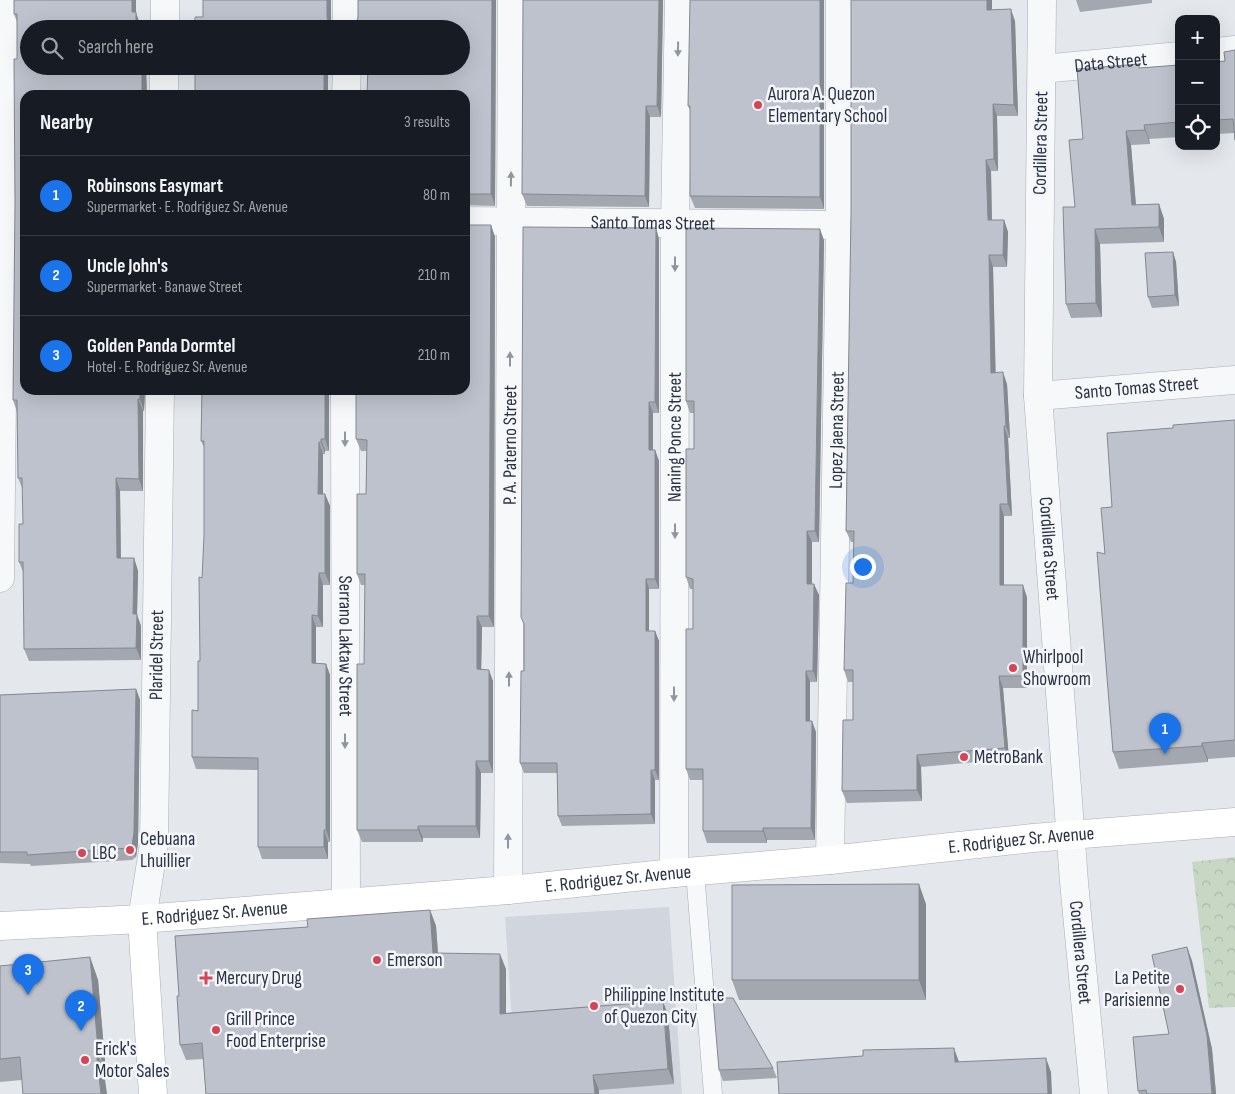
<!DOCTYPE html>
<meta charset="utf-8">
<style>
:root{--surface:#171b24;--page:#20242c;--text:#f1f3f6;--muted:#9ea1a6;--line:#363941;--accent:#1a73e8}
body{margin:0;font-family:"Sofia Sans Condensed",sans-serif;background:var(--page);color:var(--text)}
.controls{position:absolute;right:15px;top:15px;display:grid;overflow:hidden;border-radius:10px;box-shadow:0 5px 20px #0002}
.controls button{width:45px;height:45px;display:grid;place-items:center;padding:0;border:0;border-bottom:1px solid var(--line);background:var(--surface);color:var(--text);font:25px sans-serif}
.you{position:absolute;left:862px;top:566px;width:18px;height:18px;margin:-12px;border:4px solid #fff;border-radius:50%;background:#1a73e8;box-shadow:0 0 0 8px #1a73e833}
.badge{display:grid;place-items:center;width:32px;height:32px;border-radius:50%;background:var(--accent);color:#fff;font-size:16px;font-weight:700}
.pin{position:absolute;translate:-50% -41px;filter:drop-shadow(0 1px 2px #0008)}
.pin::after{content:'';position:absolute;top:26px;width:18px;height:15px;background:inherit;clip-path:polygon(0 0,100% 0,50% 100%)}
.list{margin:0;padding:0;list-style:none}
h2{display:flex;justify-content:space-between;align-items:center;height:65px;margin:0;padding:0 20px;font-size:21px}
h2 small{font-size:16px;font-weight:400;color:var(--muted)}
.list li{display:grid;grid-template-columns:32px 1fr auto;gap:15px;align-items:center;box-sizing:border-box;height:80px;padding:0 20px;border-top:1px solid var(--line)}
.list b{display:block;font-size:19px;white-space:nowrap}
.list p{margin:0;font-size:16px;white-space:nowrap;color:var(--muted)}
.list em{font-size:16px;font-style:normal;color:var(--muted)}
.icon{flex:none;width:28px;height:28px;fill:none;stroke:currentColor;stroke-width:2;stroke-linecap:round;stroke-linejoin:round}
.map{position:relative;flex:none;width:1235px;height:1094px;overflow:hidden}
.search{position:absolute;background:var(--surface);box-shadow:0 5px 20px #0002;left:20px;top:20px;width:450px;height:55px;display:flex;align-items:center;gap:12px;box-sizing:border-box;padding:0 18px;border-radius:28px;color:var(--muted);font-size:19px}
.panel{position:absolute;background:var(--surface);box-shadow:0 5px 20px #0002;left:20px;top:90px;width:450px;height:305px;border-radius:15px}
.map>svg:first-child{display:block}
.built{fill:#d1d6de}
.forest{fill:url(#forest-crowns)}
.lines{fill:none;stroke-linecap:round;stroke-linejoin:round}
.service-casing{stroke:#a8adb7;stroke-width:19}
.minor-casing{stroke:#a8adb7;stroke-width:29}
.tertiary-casing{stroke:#a8adb7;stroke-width:29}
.secondary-casing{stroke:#a8adb7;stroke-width:29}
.service{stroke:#f7f8fa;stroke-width:18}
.minor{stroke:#f7f8fa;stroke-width:28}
.tertiary{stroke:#f7f8fa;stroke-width:28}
.secondary{stroke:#fff;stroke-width:28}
.wall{fill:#a3a7af}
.shaded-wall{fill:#84888f}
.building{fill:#bdc2cc;stroke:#84888f}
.oneway{fill:#9096a0}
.poi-dot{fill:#d64455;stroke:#f4f6f9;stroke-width:2}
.labels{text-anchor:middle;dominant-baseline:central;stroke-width:5;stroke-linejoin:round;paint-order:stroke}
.street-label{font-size:19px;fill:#2a3346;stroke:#f4f6f9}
.poi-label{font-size:19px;fill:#2a3346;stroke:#f4f6f9;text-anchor:start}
</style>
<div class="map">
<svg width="1235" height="1094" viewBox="0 0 1235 1094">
<defs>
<pattern id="forest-crowns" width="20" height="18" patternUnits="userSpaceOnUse" patternTransform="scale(1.25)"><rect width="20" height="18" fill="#c8d7c4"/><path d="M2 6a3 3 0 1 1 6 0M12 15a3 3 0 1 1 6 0" fill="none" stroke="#acb9aa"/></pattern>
</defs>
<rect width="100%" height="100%" fill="#e4e7ec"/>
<path class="built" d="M669,907l13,187h-165l-12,-177z"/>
<path class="forest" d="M1235,857v150l-26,1 -17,-146z"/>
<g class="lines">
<g class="service-casing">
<path id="service" d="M695,872l18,222"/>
</g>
<g class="minor-casing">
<g id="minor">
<path d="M347,29v-29"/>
<path d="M1216,52l19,-2"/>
<path id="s1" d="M1042,69l137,-13"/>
<path d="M346,95l1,-29"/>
<path id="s2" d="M465,221l375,4"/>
<path id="s3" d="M345,390l1,512"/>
<path id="s4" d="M1038,396l197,-16"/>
<path d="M0,578l4,-363 -1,-215"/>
<path id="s5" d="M830,860l10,-635v-225"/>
<path id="s6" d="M674,873l1,-650 4,-223"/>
<path id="s7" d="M508,890l4,-890"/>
</g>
</g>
<g class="tertiary-casing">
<g id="tertiary">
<path id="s8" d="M1042,0l-4,396 36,486 20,212"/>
<path d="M165,29v-29"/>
<path d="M164,95v-29"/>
<path id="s9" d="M142,919l12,-75 6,-454"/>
</g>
</g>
<g class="secondary-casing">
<g id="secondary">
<path d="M142,919l11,175"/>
<path id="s10" d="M0,926l142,-7 366,-29 166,-17 156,-13 203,-22 202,-16"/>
</g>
</g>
<use href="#service" class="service"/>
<use href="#minor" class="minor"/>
<use href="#tertiary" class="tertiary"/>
<use href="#secondary" class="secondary"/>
</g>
<path class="wall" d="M14,0h122v13l4,11 -111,5 117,40 1,26h-122v295h120l-1,21h-1v80h-23l1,67h13l4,13 -1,44 4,11v34l-112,1 -5,-12v-75l-5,-12 4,-38v-34l-5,-12 -1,-66 -4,-12 4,-341v-37l-3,-8z
M358,0h138l-1,206 -30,-1v-110l-4,-29 -105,-41 2,-8z
M523,0h140l-2,117h-11l-1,90 -122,-1 -5,-12z
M824,0v209l-129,-1 -5,-12v-86l-2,-4z
M1076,0h76v3l-72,9z
M992,10l23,11 3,95h-21l1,55h-7l1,49h12l4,12 -1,35h-14l2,106 12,11 3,54h-2l4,78h-8v69l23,12v91h-24l6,71 -88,8 1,34 -75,2 -5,-12 11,-71v-38h-5l-4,-12 9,-87 1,-41h-3l-5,-11 5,-317z
M1235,50l-1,83 -18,1v-72l9,-1z
M1179,65v72l-30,2 1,5 -19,1 5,60 23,-1 5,15v23l-64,2 2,73 -31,1 -5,-14 9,-97 8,-68 57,-71z
M491,225l4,12 -1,390h-12l-1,42 12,12v92h-12l-1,65h-57v4h-61l-5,-12 7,-166 1,-79h-4l-4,-11 9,-80 1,-43h-6l-5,-12z
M656,228l3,11v174h-6v37h2l4,11v128h-10v42h6l4,10v139h-4v44l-93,2 -4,-10v-43h-34l-4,-10 4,-92v-47z
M824,240l-5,302h-7v42l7,11 -2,87h-7v39l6,11 -1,108h-48v3h-60l-4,-12v-51h-13l-4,-11 7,-140v-40h-3l-4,-12 8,-128v-36h-4l-4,-12z
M1173,252l3,10 3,44 -27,2 -4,-11z
M202,390h127v61h-4v3h-2v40h2l5,12v79h-7v42h-7v36l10,1 4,11v167h-2v17h-66l-4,-12v-77l-62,-1 -4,-12 6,-46 2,-50 4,-125v-89l-3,-6z
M1235,420v337l-27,2v3l-89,7 -6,-17 -8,-198 7,-47 61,-79z
M136,689l4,11 -2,143 -2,14 -4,3 -101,6 -1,-2 -30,-1v-168z
M926,904v96h-187l-7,-20z
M430,910l6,16 2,27 68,16v44l157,-12 5,15 6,68 -75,6v4h-393l-3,-35 -17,1 -6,-15 -1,-49 129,-69z
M1187,947l5,14 20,88 4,45h-77l-1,-3 31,-57z
M90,957l8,23 8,92 -106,10v-116z
M773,1068l4,10 -54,3 -4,-11z"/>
<path class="shaded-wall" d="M132,0h4v13l4,11v5h-4l-4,-17z
M327,0h4v29l-4,-12z
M492,0h4l-1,206 -4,-12z
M659,0h4l-2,117 -4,-11z
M820,0h4v209l-4,-12z
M987,0h5v22l-5,-12z
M1011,9l4,12 3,95 -4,-11z
M142,66h4v3l1,26h-5z
M324,66h4v29h-4z
M993,104l4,12 1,55 -4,-12z
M646,106l4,11 -1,90 -4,-11z
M1144,125l5,14 1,5 -5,-14z
M1126,131l5,14 6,74 -5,-14z
M986,160l5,11 1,60 -4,-11z
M1159,204l5,15v23l-5,-15z
M1004,220l4,12 -1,35 -4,-12z
M491,225l4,12 -1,390 -5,-11z
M656,228l3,11v174l-4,-11z
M820,229l4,11 -5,302 -4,-11z
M1095,229l5,15 2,73 -6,-14z
M1173,252l3,10 3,44 -4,-11z
M989,255l4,12 3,117 -5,-11z
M1003,372l4,12 3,54 -4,-12z
M140,390h5l-1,21 -4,-12z
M325,390h4v61l-4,-12z
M138,399l5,12v80l-4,-12z
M649,402l4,11v48l-4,-11z
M1004,426l4,12 4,78 -4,-12z
M321,439l4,12v3l-4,-12z
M319,442l4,12v52l-5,-12z
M655,450l4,11v128l-4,-10z
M116,478l4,13 1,79 -4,-12z
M325,494l5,12v79l-5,-12z
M1000,504l4,12v81l-4,-12z
M807,531l5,11v53l-5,-11z
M134,558l4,13 -1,44 4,11v34l-5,-12 -3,-34z
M319,573l4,12v42l-5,-11z
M646,579l3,10v52l-3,-10z
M814,584l5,11 -2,87 -4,-11z
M1023,585l4,12v91l-4,-12z
M312,615l4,12v48l-4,-12z
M477,616l5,11 -1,54 -4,-12z
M655,631l4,10v139l-4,-10z
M326,664l4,11v167l-4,-12z
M489,670l4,11v92l-4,-12z
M806,671l4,11v51l-4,-12z
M999,676l4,12 6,71 -4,-11z
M136,689l4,11 -2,143 -2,14 -4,-11z
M812,721l4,11 -1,108 -4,-12z
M1202,743l6,16v3l-6,-16z
M917,755l4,12 1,34 -5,-11z
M476,761l5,12 -1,65 -4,-12z
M651,770l4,10v44l-4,-10z
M418,826l5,12v4l-5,-12z
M763,828l4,12v3l-4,-12z
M324,830l4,12v17l-4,-12z
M919,884l7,20v96l-7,-20z
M430,910l6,16 3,43 -6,-16z
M1187,947l5,14 20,88 4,45h-4z
M500,954l6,15v60l-6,-15z
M90,957l8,23 8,92 -8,-23z
M663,1001l5,15 6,68 -6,-15z
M954,1048l5,14 1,14 -5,-14z
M96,1050l8,22 3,22h-6z
M1046,1058l5,14 1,22h-4z
M593,1075l6,15v4h-4z"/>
<path class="building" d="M14,0h118v12h4v17h-107v37h113v29h-117v295h115v9h-2l1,80 -23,-1 1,80h17l-1,56h4l-1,34 -112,1 -1,-87h-4v-38h4l-1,-46h-4l-1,-78h-4l2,-197 -1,-144h3v-45h-3z
M203,0h124v17l2,8 4,4h-138v-12h8z
M358,0h134l-1,194h-26v-99h-98l1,-29h93v-37h-109l4,-4 2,-8z
M523,0h136l-2,106h-11l-1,90 -123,-2z
M690,0h130v197l-130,-1v-90h-2z
M851,0h136v10l24,-1 3,96 -21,-1 1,55 -8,1 2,60h16l-1,35h-14l2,118 12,-1 3,54h-2l4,78h-8v81h23v91h-24l6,72 -88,7v35l-75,1 1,-71h10v-50h-9l2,-87h7l1,-52h-8l5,-317z
M1235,50v90l-2,-21 -17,1v-58l9,-1 -1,-9z
M1139,64v4l40,-3v57l-35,3 1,5 -19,1 6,74 27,-1v23l-64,2 1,74 -30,1 -3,-97h12l-6,-67 14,-1 -6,-70z
M195,66h129v29h-129z
M465,225h26l-2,391h-12v53l12,1v91h-13v65h-58v4h-61v-166h7l1,-90h-8v-80h9l1,-54 -11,-1v-49h109z
M523,227l133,1 -1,174h-6v48h6v129h-9v52h9v139h-4v44l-93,2 -1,-53h-37l1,-92h3v-47l-3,-7z
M686,228l134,1 -5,302h-8v53h7l-1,87h-7v50h6l-1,107h-48v3h-60v-62h-17v-140h7v-50l-7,-2v-128h8v-48h-8z
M1173,252l2,43 -27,2 -3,-44z
M202,390h123v49h-4v3h-2l-1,52h7v79h-6l-1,43 -6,-1v48l14,1v166h-2v17h-66v-89l-66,-1v-47l6,1v-50h2l-1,-84 3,1 2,-42v-95h-3z
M1235,420v320l-33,3v3l-89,6 -16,-200 8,2 -4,-46 11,-1 -5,-74 66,-5v-3z
M136,689l-2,143 -2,14 -4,2 -101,7v-3h-27v-157z
M919,884v96h-187v-95z
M430,910l3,43 67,1v60l163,-13 5,68 -75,6 2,19h-389l-4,-51 -22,2 -3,-49h2l-4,-60 133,-9 -1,-8z
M1187,947l20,88 5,59h-65l-1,-4 -8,1 -5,-54 36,-3 -17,-79z
M90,957l8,92 -2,1 5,44h-78l-3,-37 -20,2v-93z
M713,998h20l40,70 -54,2z
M954,1048l1,14 91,-4 2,36h-269l-2,-32 86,-6v-6z"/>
<defs><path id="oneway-solid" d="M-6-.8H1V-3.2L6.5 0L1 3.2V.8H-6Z" transform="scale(1.25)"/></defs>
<g class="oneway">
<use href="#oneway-solid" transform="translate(678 49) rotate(91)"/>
<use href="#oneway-solid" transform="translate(511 179) rotate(-89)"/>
<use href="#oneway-solid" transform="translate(675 264) rotate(90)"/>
<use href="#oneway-solid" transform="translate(510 359) rotate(-90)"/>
<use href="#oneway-solid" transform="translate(345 439) rotate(90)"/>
<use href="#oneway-solid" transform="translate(675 531) rotate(90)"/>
<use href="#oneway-solid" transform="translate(509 679) rotate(-90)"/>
<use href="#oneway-solid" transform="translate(674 694) rotate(90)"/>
<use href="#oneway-solid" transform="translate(345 741) rotate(90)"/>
<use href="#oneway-solid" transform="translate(508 841) rotate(-90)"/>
</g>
<g class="poi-dot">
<circle cx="758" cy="105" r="5"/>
<circle cx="1013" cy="668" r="5"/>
<circle cx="964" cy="757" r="5"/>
<circle cx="130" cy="850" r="5"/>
<circle cx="82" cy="853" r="5"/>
<circle cx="377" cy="960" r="5"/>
<path d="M203.5 970.5h5v5h5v5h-5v5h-5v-5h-5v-5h5z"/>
<circle cx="1180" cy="989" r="5"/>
<circle cx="594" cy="1006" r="5"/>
<circle cx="216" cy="1030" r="5"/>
<circle cx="85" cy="1060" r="5"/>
</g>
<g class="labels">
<g class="street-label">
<text stroke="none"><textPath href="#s1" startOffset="69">Data Street</textPath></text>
<text transform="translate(1041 143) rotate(-89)">Cordillera Street</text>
<text stroke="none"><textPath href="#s2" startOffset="188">Santo Tomas Street</textPath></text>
<text stroke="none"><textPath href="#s4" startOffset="99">Santo Tomas Street</textPath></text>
<text stroke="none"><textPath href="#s5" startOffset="430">Lopez Jaena Street</textPath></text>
<text stroke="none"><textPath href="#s6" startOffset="436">Naning Ponce Street</textPath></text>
<text stroke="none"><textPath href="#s7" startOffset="445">P. A. Paterno Street</textPath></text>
<text stroke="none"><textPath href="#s8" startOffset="549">Cordillera Street</textPath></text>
<text stroke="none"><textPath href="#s3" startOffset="256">Serrano Laktaw Street</textPath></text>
<text stroke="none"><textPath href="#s9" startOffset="265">Plaridel Street</textPath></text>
<text stroke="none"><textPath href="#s10" startOffset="1025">E. Rodriguez Sr. Avenue</textPath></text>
<text stroke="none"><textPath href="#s10" startOffset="620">E. Rodriguez Sr. Avenue</textPath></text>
<text stroke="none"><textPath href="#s10" startOffset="215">E. Rodriguez Sr. Avenue</textPath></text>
<text stroke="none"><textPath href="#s8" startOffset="954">Cordillera Street</textPath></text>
</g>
<g class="poi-label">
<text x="768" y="94">Aurora A. Quezon<tspan x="768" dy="22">Elementary School</tspan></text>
<text x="1023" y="657">Whirlpool<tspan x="1023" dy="22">Showroom</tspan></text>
<text x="974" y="757">MetroBank</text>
<text x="140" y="839">Cebuana<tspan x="140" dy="22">Lhuillier</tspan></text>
<text x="92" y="853">LBC</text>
<text x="387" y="960">Emerson</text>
<text x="216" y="978">Mercury Drug</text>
<text x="1170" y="978" text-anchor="end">La Petite<tspan x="1170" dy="22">Parisienne</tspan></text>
<text x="604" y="995">Philippine Institute<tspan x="604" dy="22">of Quezon City</tspan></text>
<text x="226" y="1019">Grill Prince<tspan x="226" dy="22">Food Enterprise</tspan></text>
<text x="95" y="1049">Erick's<tspan x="95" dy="22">Motor Sales</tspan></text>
</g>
</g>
</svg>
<div class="controls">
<button>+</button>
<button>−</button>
<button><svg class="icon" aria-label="locate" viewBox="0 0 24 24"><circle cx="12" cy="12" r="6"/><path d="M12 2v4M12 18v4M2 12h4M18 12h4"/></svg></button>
</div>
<div class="you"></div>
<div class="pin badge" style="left:1165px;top:754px">1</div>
<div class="pin badge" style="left:81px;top:1031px">2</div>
<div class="pin badge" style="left:28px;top:995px">3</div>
<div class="search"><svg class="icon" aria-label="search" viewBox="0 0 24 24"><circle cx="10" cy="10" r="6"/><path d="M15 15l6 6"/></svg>Search here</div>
<section class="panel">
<h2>Nearby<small>3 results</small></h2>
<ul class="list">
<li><span class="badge">1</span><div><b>Robinsons Easymart</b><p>Supermarket · E. Rodriguez Sr. Avenue</p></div><em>80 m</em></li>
<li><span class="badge">2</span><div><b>Uncle John's</b><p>Supermarket · Banawe Street</p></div><em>210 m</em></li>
<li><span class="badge">3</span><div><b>Golden Panda Dormtel</b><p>Hotel · E. Rodriguez Sr. Avenue</p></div><em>210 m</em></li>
</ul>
</section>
</div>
